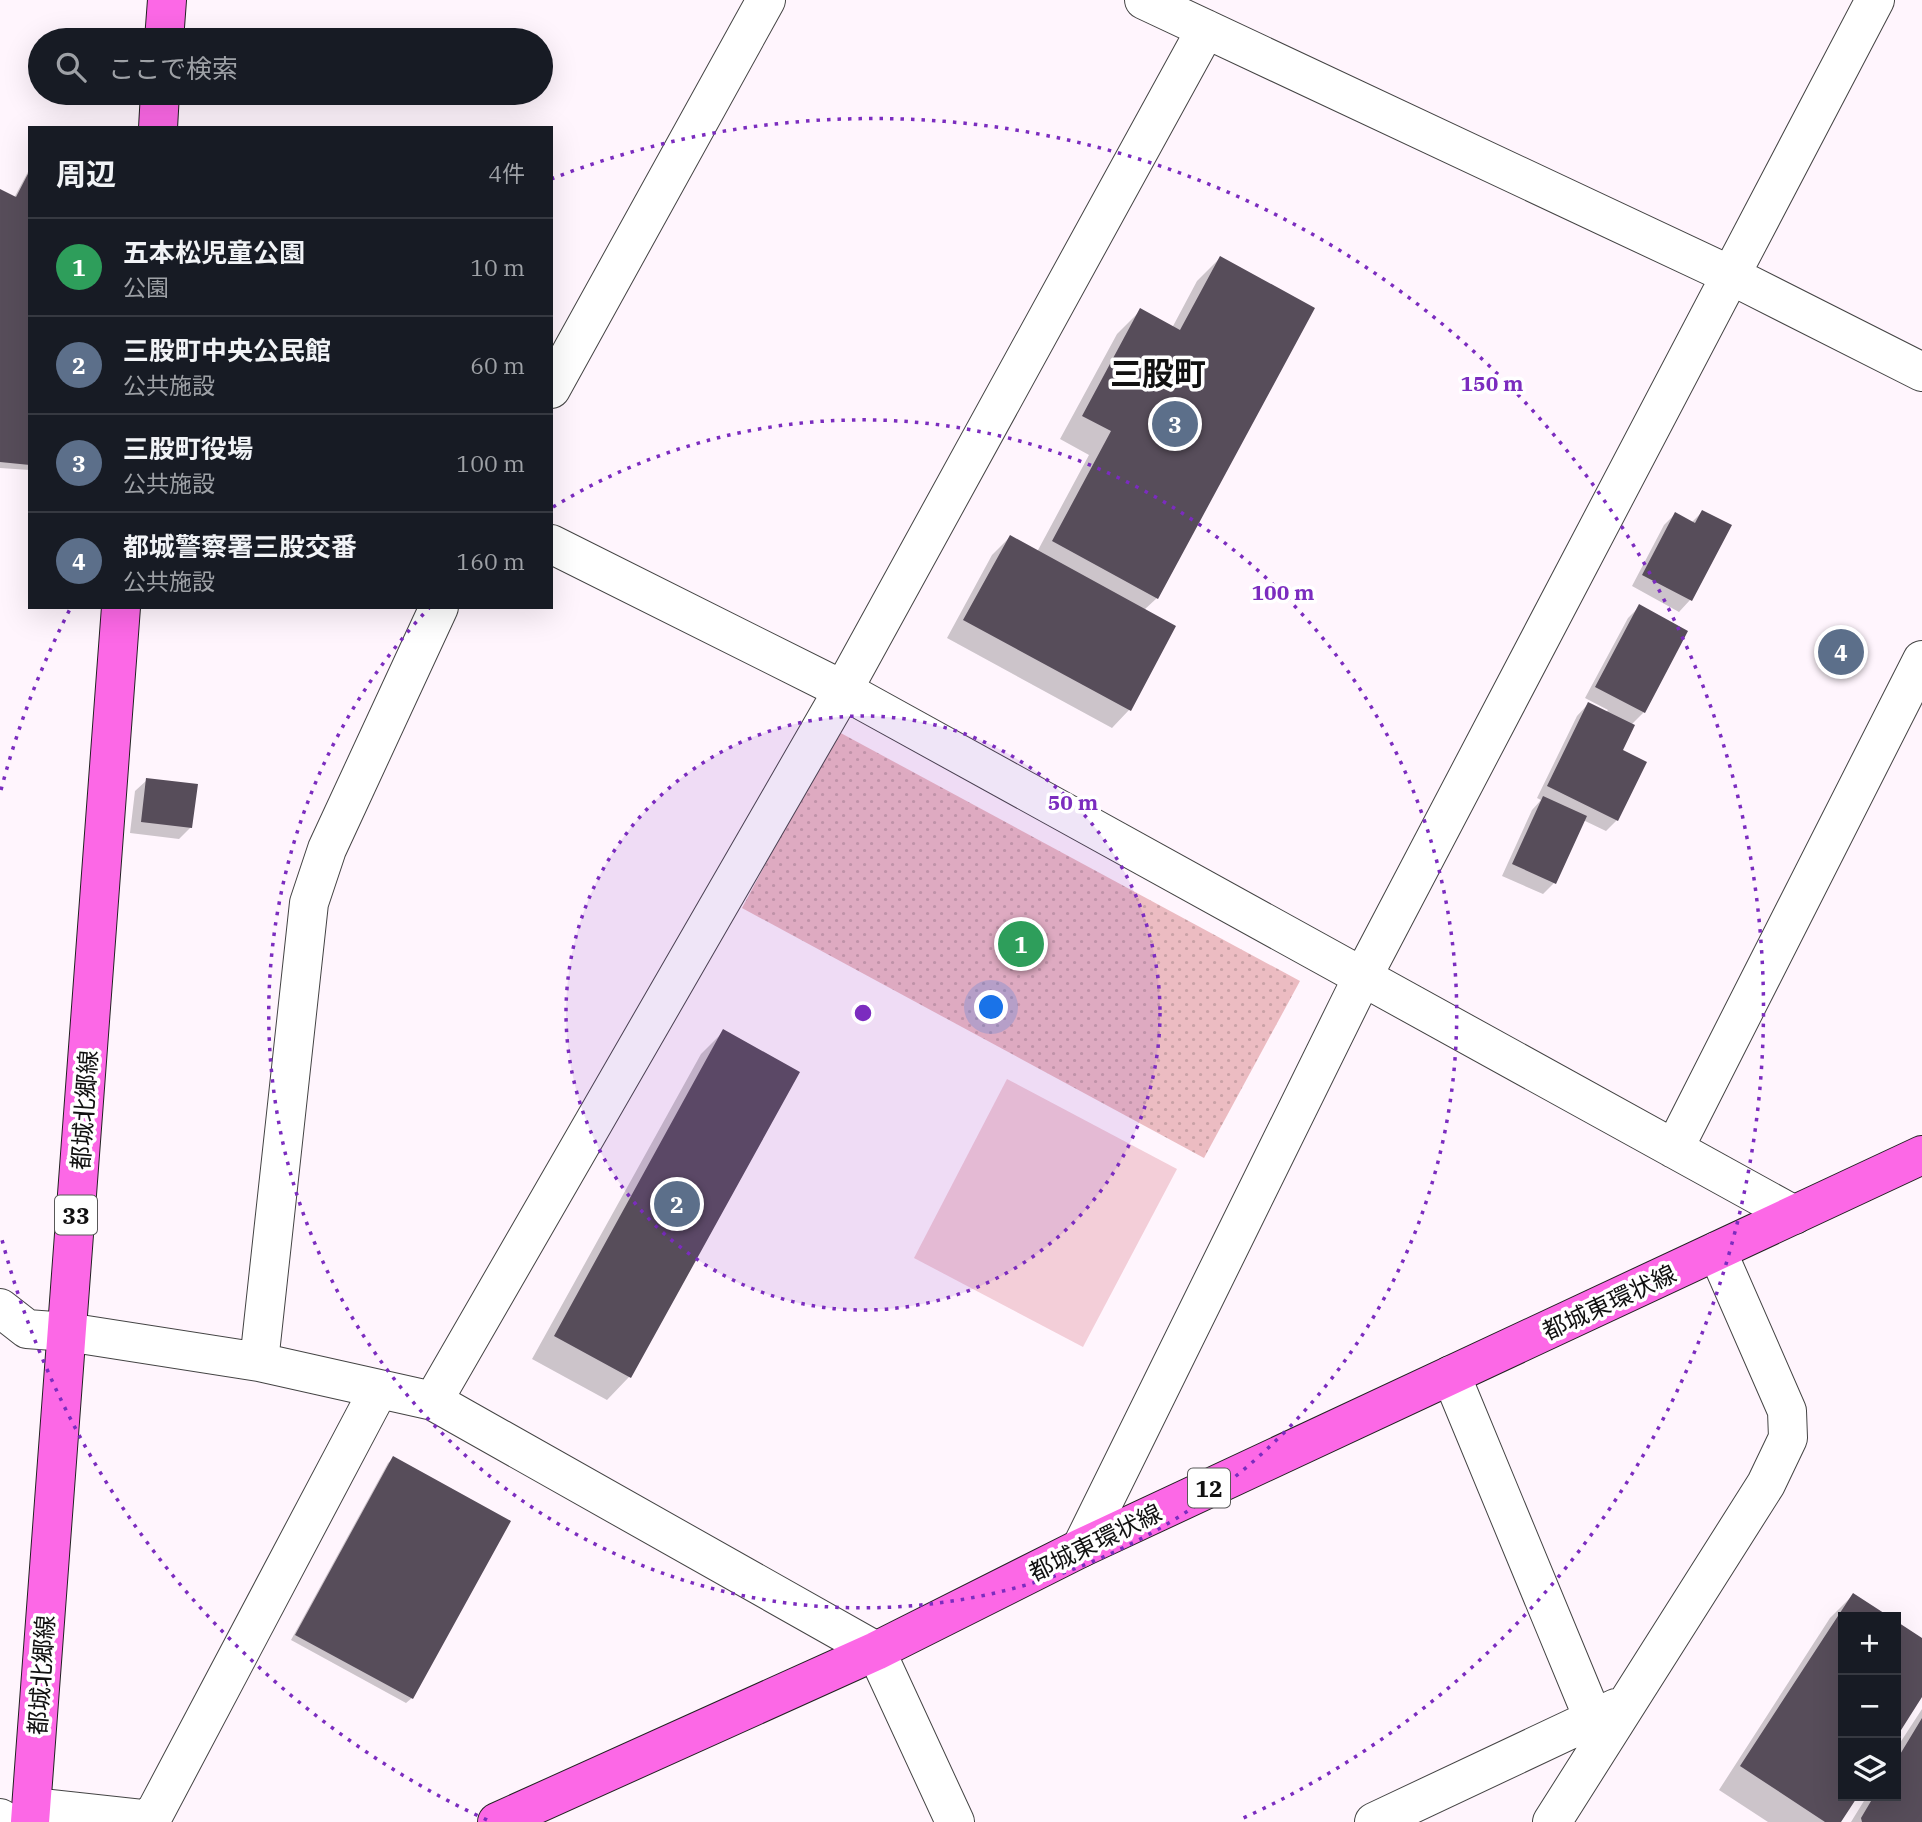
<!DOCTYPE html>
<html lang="ja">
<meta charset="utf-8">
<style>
:root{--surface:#171b24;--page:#20242c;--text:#f1f3f6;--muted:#9ea1a6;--line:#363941;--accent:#ae95e1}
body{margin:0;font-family:"IBM Plex Serif","Noto Sans JP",serif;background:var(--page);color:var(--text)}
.controls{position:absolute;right:21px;bottom:21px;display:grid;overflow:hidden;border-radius:0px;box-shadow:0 7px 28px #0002}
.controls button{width:63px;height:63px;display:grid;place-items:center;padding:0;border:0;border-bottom:2px solid var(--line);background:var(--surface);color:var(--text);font:35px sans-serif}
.you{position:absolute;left:992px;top:1008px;width:24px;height:24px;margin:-18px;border:5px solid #fff;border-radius:50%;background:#1a73e8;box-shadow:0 0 0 10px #1a73e833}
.badge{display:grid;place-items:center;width:46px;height:46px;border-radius:50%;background:var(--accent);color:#fff;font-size:23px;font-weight:700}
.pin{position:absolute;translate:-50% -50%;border:4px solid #fff;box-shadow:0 2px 7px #0006}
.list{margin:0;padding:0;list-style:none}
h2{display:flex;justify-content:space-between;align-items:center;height:91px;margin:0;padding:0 28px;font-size:30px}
h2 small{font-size:23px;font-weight:400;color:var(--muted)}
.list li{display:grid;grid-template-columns:46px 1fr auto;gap:21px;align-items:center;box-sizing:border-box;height:98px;padding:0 28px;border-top:2px solid var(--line)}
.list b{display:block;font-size:26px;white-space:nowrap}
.list p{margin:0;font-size:23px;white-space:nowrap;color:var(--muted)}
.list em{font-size:23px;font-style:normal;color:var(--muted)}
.icon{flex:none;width:38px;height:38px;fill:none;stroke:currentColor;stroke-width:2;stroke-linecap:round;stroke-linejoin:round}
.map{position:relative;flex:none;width:1922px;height:1822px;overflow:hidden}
.search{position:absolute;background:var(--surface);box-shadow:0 7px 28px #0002;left:28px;top:28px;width:525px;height:77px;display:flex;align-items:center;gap:18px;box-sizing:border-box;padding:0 24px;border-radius:38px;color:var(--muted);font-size:26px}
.panel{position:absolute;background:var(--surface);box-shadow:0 7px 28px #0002;left:28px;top:126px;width:525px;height:483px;border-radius:0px}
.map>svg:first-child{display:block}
.green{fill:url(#green-dots)}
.pitch{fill:#f3ced8}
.shadow{fill:#0003}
.building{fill:#574d5a}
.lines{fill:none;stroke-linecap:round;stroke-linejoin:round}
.minor-casing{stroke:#444;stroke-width:40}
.major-casing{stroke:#222;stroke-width:40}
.minor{stroke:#fff;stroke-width:38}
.major{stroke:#fc68e6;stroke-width:38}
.ring{fill:none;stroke:#7b2cbf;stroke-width:3.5;stroke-dasharray:3.5 7}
.labels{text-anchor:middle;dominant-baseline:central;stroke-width:7;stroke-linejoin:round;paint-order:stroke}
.shield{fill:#fff;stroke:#585858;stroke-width:2}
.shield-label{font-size:23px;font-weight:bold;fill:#111}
.street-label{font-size:24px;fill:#111;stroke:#fff}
.district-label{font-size:32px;font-weight:bold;fill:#111;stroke:#fff}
.centre{fill:#7b2cbf;stroke:#fff;stroke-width:3.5}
.ring-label{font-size:21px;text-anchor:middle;font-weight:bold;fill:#7b2cbf;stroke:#fff;stroke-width:7;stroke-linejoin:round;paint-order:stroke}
</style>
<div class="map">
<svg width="1922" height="1822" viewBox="0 0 1922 1822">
<defs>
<pattern id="green-dots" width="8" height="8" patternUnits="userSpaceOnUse" patternTransform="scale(1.75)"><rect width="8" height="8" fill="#ecbcc2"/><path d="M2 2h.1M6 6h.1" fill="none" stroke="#c9a1a6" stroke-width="1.8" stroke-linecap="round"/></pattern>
</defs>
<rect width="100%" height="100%" fill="#fff5fd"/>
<path class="green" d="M837,731l463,250 -96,177 -462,-250z"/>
<path class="pitch" d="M1007,1079l170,90 -94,178 -169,-89z"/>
<path class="shadow" d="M30,168v302l-30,-2v-277l14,7z
M1220,258l-63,340 -13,12 30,17 -45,83 -17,18 -165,-90 45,-83 18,-18 27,15 52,-97 -29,-16 57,-105 23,-23 32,17 25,-47z
M1702,512l-12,88 -11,12 -47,-26 32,-61 11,-11 16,9z
M1639,607l5,105 -13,13 -10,26 -4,69 -11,11 -23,-11 -29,63 -11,11 -41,-18 30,-66 9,-10 -4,-2 40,-82 11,-12 18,9 2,-3 -23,-12 43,-80z
M147,780l44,47 -12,12 -49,-6 5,-42z
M724,1031l-95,346 -22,23 -75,-41 169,-305z
M394,1458l18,240 -6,5 -115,-63 97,-177z
M1853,1595l34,22h-44v179h13l-17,26h-71l-49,-32 111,-172z
M1896,1623l26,17v54l-26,40z
M1922,1709v113h-71l16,-26h29v-47z"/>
<path class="building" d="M30,170v295l-30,-3v-273l16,8z
M1220,256l95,52 -157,291 -106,-58 59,-110 -29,-15 58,-108 40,22z
M1702,510l30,15 -40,76 -50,-26 33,-63 20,11z
M1010,535l166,91 -45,85 -168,-91z
M1639,604l49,27 -43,82 -50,-26z
M1588,702l47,23 -12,25 24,12 -29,59 -71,-35z
M146,778l52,6 -6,44 -51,-6z
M1543,796l44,20 -31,68 -44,-20z
M723,1029l77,43 -169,306 -77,-42z
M393,1456l118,65 -98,178 -118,-64z
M1853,1593l37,24h-47v179h15l-17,26h-16l-85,-56z
M1896,1621l26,17v59l-26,41z
M1922,1718v104h-60l-1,-4 13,-22h22v-35z"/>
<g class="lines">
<g class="minor-casing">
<path id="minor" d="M1144,0l586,275 192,97
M551,389l215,-389
M551,544l292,146 951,525
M1674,1149l248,-489
M0,1308l27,21 40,3 192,30 174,39 443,250 79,171
M259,1362l50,-459 18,-54 112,-242
M1451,1375l142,343
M433,1401l410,-711 363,-661
M1081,1548l281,-570 513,-978
M32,1807l119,13 228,-431
M0,1818l7,4
M1374,1822l242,-114
M1552,1822l214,-338 22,-46 -1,-27 -70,-160"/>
</g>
<g class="major-casing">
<path id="major" d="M164,40l3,-40
M158,128l2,-35
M30,1822l91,-1215
M497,1822l379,-171 205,-103 841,-393"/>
</g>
<use href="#minor" class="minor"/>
<use href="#major" class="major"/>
</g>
<circle cx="863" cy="1013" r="297" fill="#7b2cbf" fill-opacity=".12"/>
<g class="ring">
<circle cx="863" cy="1013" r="297"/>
<path d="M553 507A594 594 0 1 1 429 608"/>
<path d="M487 1820A890 890 0 0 1 1 1236M1 790A890 890 0 0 1 70 609M551 179A890 890 0 0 1 1239 1820"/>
</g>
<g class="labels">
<g class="shield">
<rect x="55" y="1195.5" width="42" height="39" rx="5"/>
<rect x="1188" y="1468.5" width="42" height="39" rx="5"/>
</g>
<g class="shield-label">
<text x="76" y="1215">33</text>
<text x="1209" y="1488">12</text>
</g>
<g class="street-label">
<text transform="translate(84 1110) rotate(-86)">都城北郷線</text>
<text transform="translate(1609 1302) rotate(-25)">都城東環状線</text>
<text transform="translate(1095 1542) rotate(-26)">都城東環状線</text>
<text transform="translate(41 1675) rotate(-86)">都城北郷線</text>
</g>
<g class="district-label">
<text x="1158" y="373">三股町</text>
</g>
</g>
<circle cx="863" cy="1013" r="10" class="centre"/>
<g class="ring-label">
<text x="1492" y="391">150 m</text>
<text x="1283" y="600">100 m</text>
<text x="1073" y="810">50 m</text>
</g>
</svg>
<div class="controls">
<button>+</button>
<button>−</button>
<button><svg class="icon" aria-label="layers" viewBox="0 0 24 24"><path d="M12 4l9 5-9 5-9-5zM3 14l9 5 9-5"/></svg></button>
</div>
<div class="you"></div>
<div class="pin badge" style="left:1021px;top:944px;background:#2e9e5b">1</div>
<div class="pin badge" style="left:677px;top:1204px;background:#5c6f8a">2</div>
<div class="pin badge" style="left:1175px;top:424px;background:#5c6f8a">3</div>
<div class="pin badge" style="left:1841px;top:652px;background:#5c6f8a">4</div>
<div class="search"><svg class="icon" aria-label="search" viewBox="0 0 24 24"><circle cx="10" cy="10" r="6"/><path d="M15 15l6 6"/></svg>ここで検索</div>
<section class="panel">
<h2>周辺<small>4件</small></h2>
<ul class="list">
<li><span class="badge" style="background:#2e9e5b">1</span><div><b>五本松児童公園</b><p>公園</p></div><em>10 m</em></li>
<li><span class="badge" style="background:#5c6f8a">2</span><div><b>三股町中央公民館</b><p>公共施設</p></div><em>60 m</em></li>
<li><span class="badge" style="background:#5c6f8a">3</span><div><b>三股町役場</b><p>公共施設</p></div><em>100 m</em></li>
<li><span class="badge" style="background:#5c6f8a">4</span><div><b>都城警察署三股交番</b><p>公共施設</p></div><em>160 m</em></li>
</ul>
</section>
</div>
